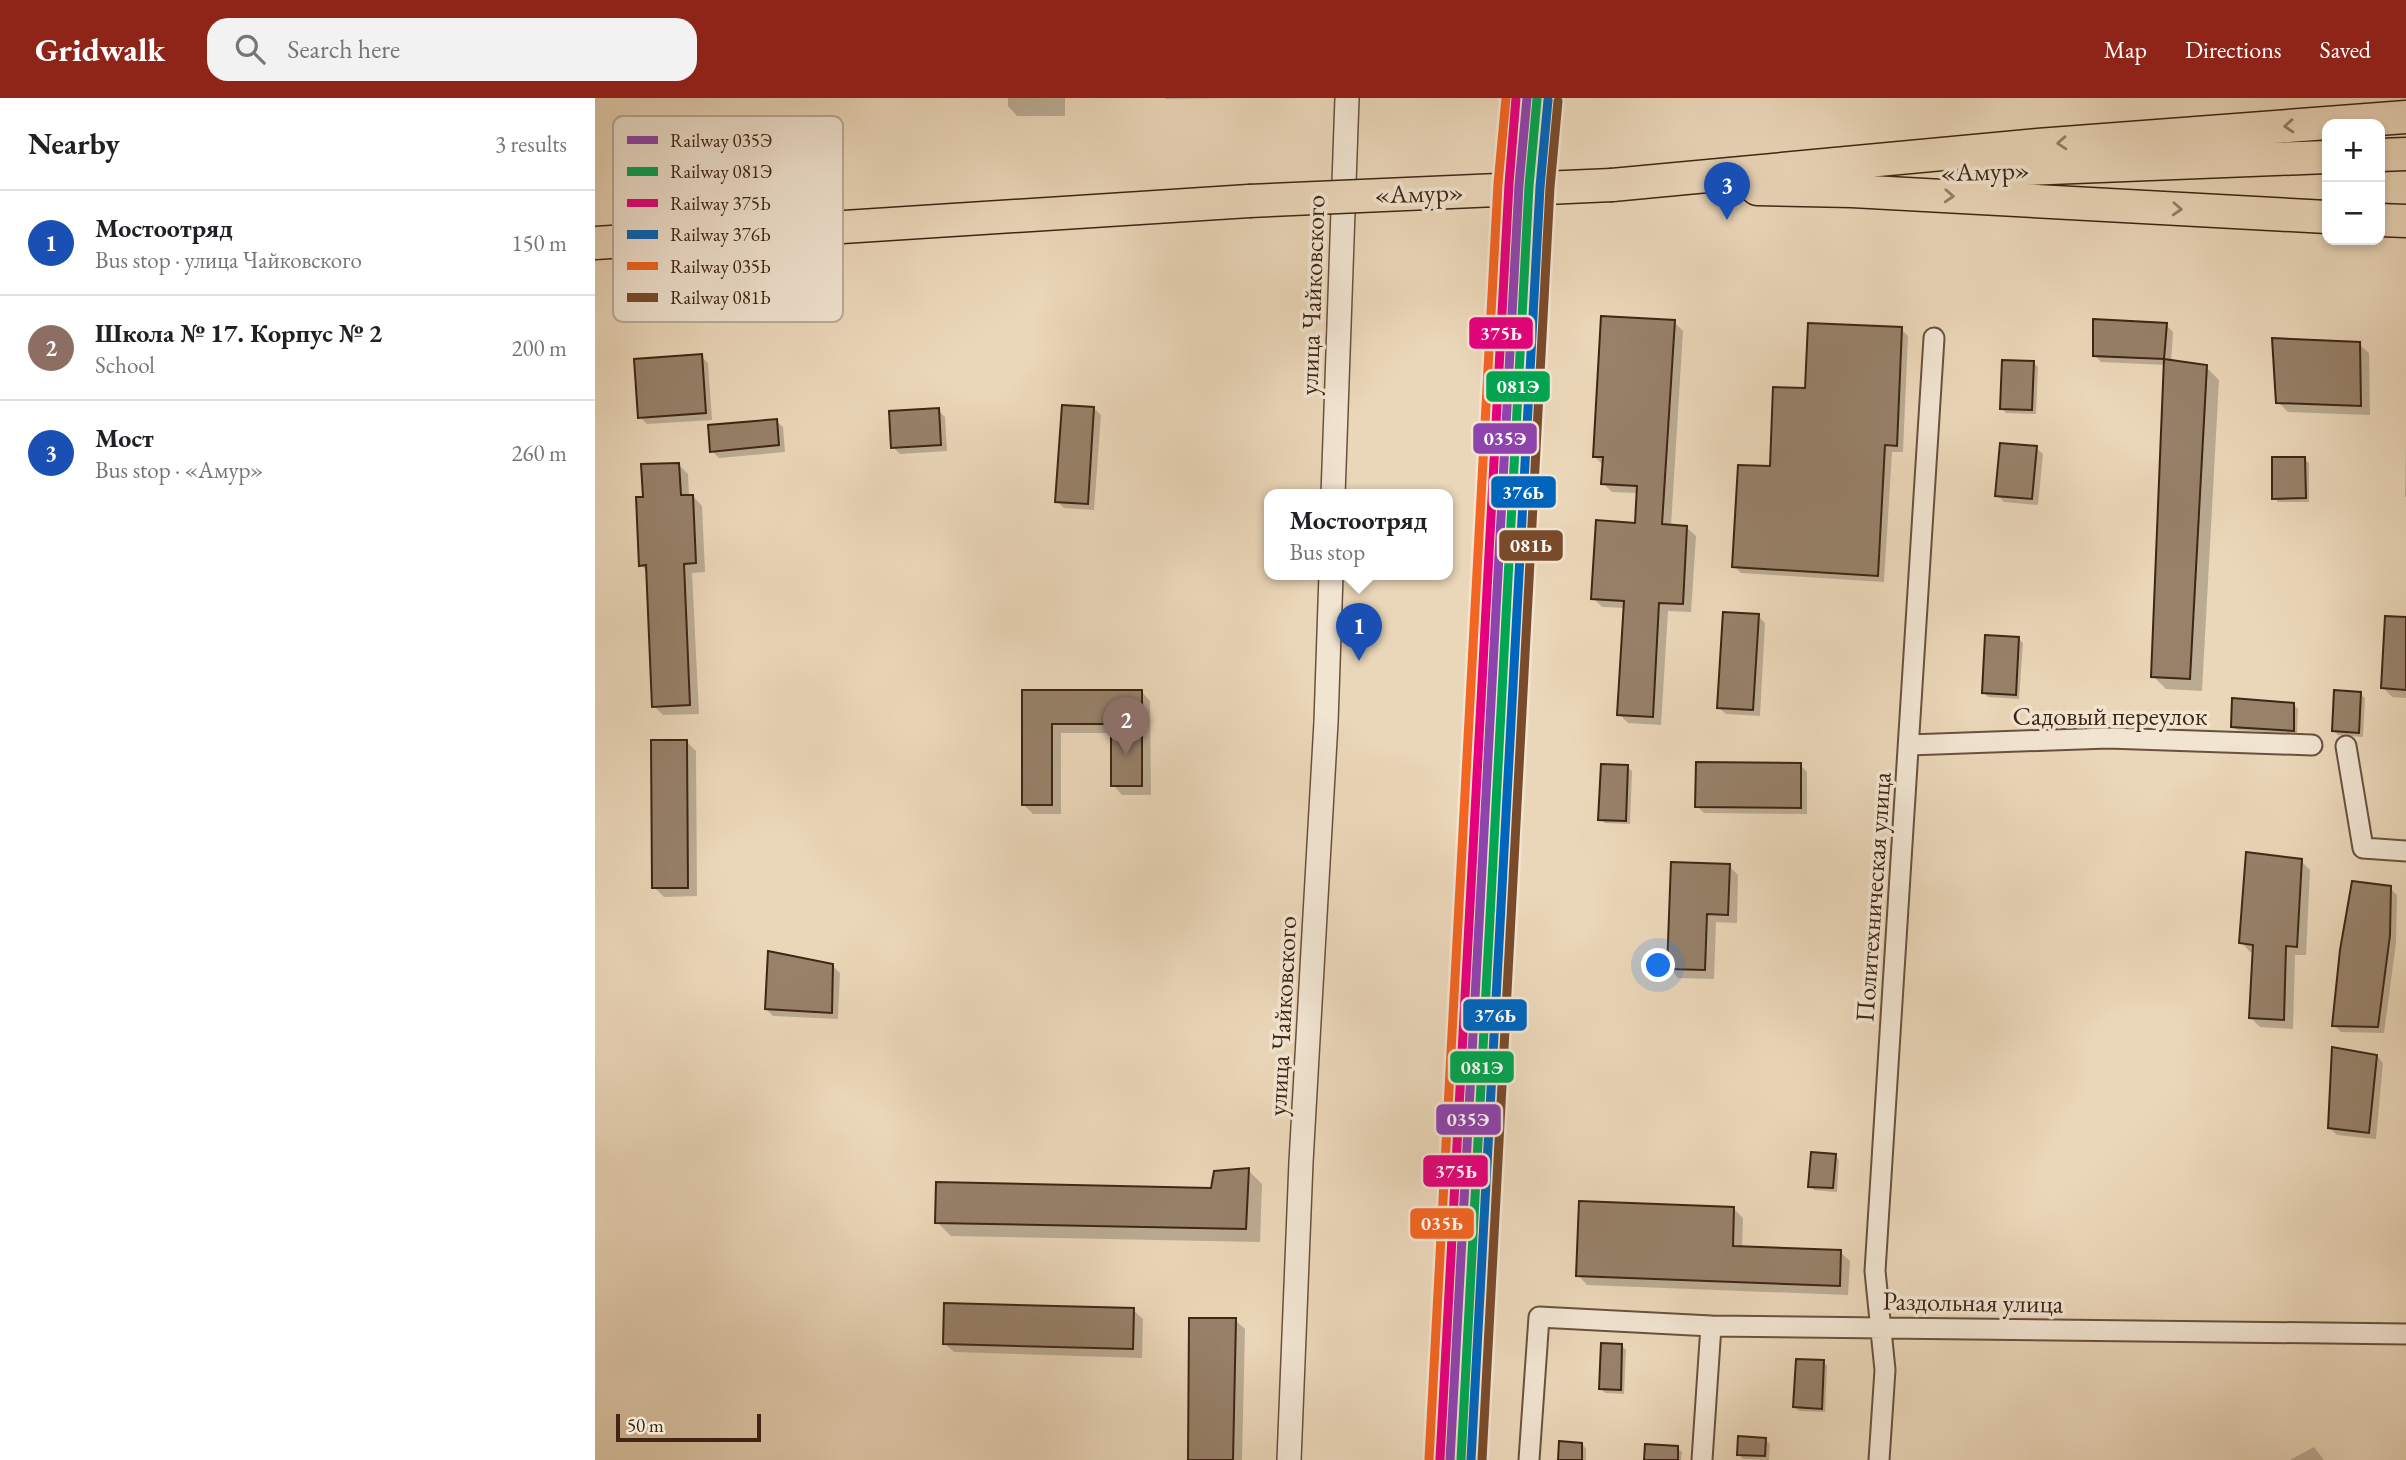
<!DOCTYPE html>
<meta charset="utf-8">
<style>
:root{--surface:#fff;--page:#f2f2f2;--text:#202124;--muted:#757577;--line:#e0e0e0;--accent:#8f2418}
body{margin:0;font-family:"EB Garamond",serif;background:var(--page);color:var(--text)}
.controls{position:absolute;right:21px;top:21px;display:grid;overflow:hidden;border-radius:14px;box-shadow:0 4px 10px #0003}
.controls button{width:63px;height:63px;display:grid;place-items:center;padding:0;border:0;border-bottom:2px solid var(--line);background:var(--surface);color:var(--text);font:35px sans-serif}
.scale{position:absolute;left:21px;bottom:18px;width:145px;box-sizing:border-box;padding-left:7px;border:4px solid #3e2514;border-top:0;font-size:19px;line-height:24px;white-space:nowrap;color:#3e2514;-webkit-text-stroke:5px #f1e4d1;paint-order:stroke}
.you{position:absolute;left:1064px;top:868px;width:24px;height:24px;margin:-18px;border:5px solid #fff;border-radius:50%;background:#1a73e8;box-shadow:0 0 0 10px #1a73e833}
.badge{display:grid;place-items:center;width:46px;height:46px;border-radius:50%;background:var(--accent);color:#fff;font-size:23px;font-weight:700}
.pin{position:absolute;translate:-50% -58px;filter:drop-shadow(0 2px 4px #0008)}
.pin::after{content:'';position:absolute;top:37px;width:24px;height:21px;background:inherit;clip-path:polygon(0 0,100% 0,50% 100%)}
.popup{position:absolute;left:669px;top:391px;width:189px;height:91px;box-sizing:border-box;display:grid;place-content:center;border-radius:14px;background:var(--surface);filter:drop-shadow(0 2px 5px #0005);font-size:23px;white-space:nowrap;color:var(--muted)}
.popup b{font-size:26px;color:var(--text)}
.popup::after{content:'';position:absolute;left:50%;top:100%;margin-left:-14px;border:14px solid transparent;border-top-color:var(--surface)}
.list{margin:0;padding:0;list-style:none}
h2{display:flex;justify-content:space-between;align-items:center;height:91px;margin:0;padding:0 28px;font-size:30px}
h2 small{font-size:23px;font-weight:400;color:var(--muted)}
.list li{display:grid;grid-template-columns:46px 1fr auto;gap:21px;align-items:center;box-sizing:border-box;height:105px;padding:0 28px;border-top:2px solid var(--line)}
.list b{display:block;font-size:26px;white-space:nowrap}
.list p{margin:0;font-size:23px;white-space:nowrap;color:var(--muted)}
.list em{font-size:23px;font-style:normal;color:var(--muted)}
.icon{flex:none;width:38px;height:38px;fill:none;stroke:currentColor;stroke-width:2;stroke-linecap:round;stroke-linejoin:round}
.map{position:relative;flex:none;width:1811px;height:1362px;overflow:hidden}
header{display:flex;align-items:center;gap:42px;box-sizing:border-box;height:98px;padding:0 35px;background:var(--accent);color:#fff}
header strong{font-size:33px}
nav{display:flex;gap:38px;margin-inline-start:auto;font-size:24px}
.search{width:490px;height:63px;background:var(--page);display:flex;align-items:center;gap:18px;box-sizing:border-box;padding:0 24px;border-radius:21px;color:var(--muted);font-size:26px}
main{display:flex}
aside{flex:1;background:var(--surface)}
.map>svg:first-child{display:block}
.shadow{fill:#0003}
.building{fill:#978169;stroke:#3e2514;stroke-width:2}
.lines{fill:none;stroke-linecap:round;stroke-linejoin:round}
.minor-casing{stroke:#69513d;stroke-width:23}
.tertiary-casing{stroke:#69513d;stroke-width:26}
.trunk-casing{stroke:#3e2514;stroke-width:35}
.minor{stroke:#f1e4d1;stroke-width:19}
.tertiary{stroke:#f1e4d1;stroke-width:23}
.trunk{stroke:#ead6b8;stroke-width:32}
.trunk-bridge-casing{stroke:#3e2514;stroke-width:35;stroke-linecap:butt}
.trunk-bridge{stroke:#ead6b8;stroke-width:32}
.rail-1-casing{stroke:#f1e4d1;stroke-width:14}
.rail-2-casing{stroke:#f1e4d1;stroke-width:14}
.rail-3-casing{stroke:#f1e4d1;stroke-width:14}
.rail-4-casing{stroke:#f1e4d1;stroke-width:14}
.rail-5-casing{stroke:#f1e4d1;stroke-width:14}
.rail-6-casing{stroke:#f1e4d1;stroke-width:14}
.rail-1{stroke:#8e44ad;stroke-width:9}
.rail-2{stroke:#00a651;stroke-width:9}
.rail-3{stroke:#e5007d;stroke-width:9}
.rail-4{stroke:#0065bd;stroke-width:9}
.rail-5{stroke:#f26522;stroke-width:9}
.rail-6{stroke:#7a4b2a;stroke-width:9}
.oneway{stroke:#947e66}
.labels{text-anchor:middle;dominant-baseline:central;stroke-width:7;stroke-linejoin:round;paint-order:stroke}
.street-label{font-size:26px;fill:#3e2514;stroke:#f1e4d1}
.key{fill:#f1e4d1;stroke:#bbab98;stroke-width:2}
.key-label{font-size:19px;fill:#3e2514}
.line-badge{stroke:#f1e4d1;stroke-width:2.5}
.badge-label{font-size:19px;text-anchor:middle;font-weight:bold;fill:#fff}
</style>
<header>
<strong>Gridwalk</strong>
<div class="search"><svg class="icon" aria-label="search" viewBox="0 0 24 24"><circle cx="10" cy="10" r="6"/><path d="M15 15l6 6"/></svg>Search here</div>
<nav><a>Map</a><a>Directions</a><a>Saved</a></nav>
</header>
<main>
<aside>
<h2>Nearby<small>3 results</small></h2>
<ul class="list">
<li><span class="badge" style="background:#1a4fb4">1</span><div><b>Мостоотряд</b><p>Bus stop · улица Чайковского</p></div><em>150 m</em></li>
<li><span class="badge" style="background:#8d6e63">2</span><div><b>Школа № 17. Корпус № 2</b><p>School</p></div><em>200 m</em></li>
<li><span class="badge" style="background:#1a4fb4">3</span><div><b>Мост</b><p>Bus stop · «Амур»</p></div><em>260 m</em></li>
</ul>
</aside>
<div class="map">
<svg width="1811" height="1362" viewBox="0 0 1811 1362">
<rect width="100%" height="100%" fill="#ead6b8"/>
<filter id="stains"><feTurbulence type="fractalNoise" baseFrequency=".00286" numOctaves="4"/><feColorMatrix values="0 0 0 0 .2 0 0 0 0 .09 0 0 0 0 .02 0 0 0 .5 -.17"/></filter>
<radialGradient id="worn" r=".72"><stop offset=".6" stop-color="#630" stop-opacity="0"/><stop offset="1" stop-color="#630" stop-opacity=".3"/></radialGradient>
<path class="shadow" d="M413,0h57v18h-48l-9,-10z
M570,0h65l-64,1z
M1079,224l9,9 -12,195 15,1 10,9 -5,76 -23,-1 -7,114 -33,-2 -9,-9 6,-106 -23,-1 -9,-9 44,-74 1,-31 -26,-1 -9,-9 1,-17 -10,-10z
M1571,227l7,7 -2,30 35,5 13,13 -17,311 -36,-2 -13,-13 13,-311 -65,-3 -7,-7z
M1306,231l7,7 -5,116h-11l-8,130 -143,-9 -7,-7 37,-98 36,-78z
M1764,246l10,9 1,62 -82,-3 -10,-10z
M106,258l7,7 4,57 -65,4 -7,-7z
M1438,264l5,5 -2,47 -30,-1 -4,-5z
M499,310l7,7 -7,95 -30,-2 -7,-7z
M343,312l7,7 2,34 -47,3 -7,-7z
M181,323l7,6 2,25 -66,6 -7,-7z
M1811,346v53l-1,-1z
M1441,350l7,6 -5,51 -34,-3 -7,-7z
M1709,361l5,4v39h-31l-4,-4z
M84,367l9,9 1,23 4,-1 9,10 3,66 -13,1 7,141 -36,1 -9,-9 -6,-134 -7,-7 3,-66z
M1163,518l7,7 -5,93 -34,-2 -7,-6z
M1811,521v79l-14,-1 -9,-10z
M1423,540l5,5 -4,56 -31,-2 -4,-4z
M546,593l9,10 1,94h-29l-9,-10 -1,-52h-51v81h-28l-9,-9v-113z
M1765,596l5,4 -2,39 -25,-2 -4,-4z
M1699,607l4,4 -1,25 -60,-4 -5,-4z
M91,643l10,10 1,145 -33,1 -10,-10z
M1205,667l7,7v42l-103,-1 -7,-7z
M1032,669l5,4 -2,53 -25,-1 -5,-4z
M1706,763l9,9 -4,85h-11l-2,74 -33,-2 -9,-9 3,-66h-4l-9,-10z
M1134,768l9,9 -1,48 -21,-1 -2,57 -36,-1 -9,-10z
M1795,790l7,7 -1,48 -12,90 -43,-1 -7,-7z
M238,868l7,7 -2,46 -65,-3 -7,-7z
M1782,958l6,7 -7,76 -39,-4 -7,-7z
M1240,1057l4,5 -2,32 -23,-2 -4,-4z
M653,1072l14,14 -2,58 -309,-6 -14,-14 275,-33z
M1138,1110l10,10 -1,30 98,4 10,9 -2,34 -261,-10 -9,-10z
M538,1212l10,9 -1,39 -188,-6 -10,-9z
M640,1222l10,9 -3,131h-53z
M1027,1248l4,4 -2,44 -19,-1 -4,-4z
M1228,1264l4,4 -2,46 -26,-1 -4,-4z
M1170,1341l5,5 -1,16 -26,-1 -4,-5z
M987,1346l4,5v11h-26z
M1719,1349l10,13h-34z
M1082,1350l5,4 -1,8h-35z"/>
<path class="building" d="M1006,218l74,4 -13,204 25,2 -4,78 -24,-1 -6,114 -36,-2 7,-114 -33,-2 5,-79 39,3 2,-37 -36,-2 2,-27h-10z
M1498,221l74,4 -3,36 -71,-3z
M1213,225l94,4 -5,119 -12,-1 -7,131 -146,-9 6,-102 32,1 3,-79 32,1z
M1677,240l88,4 1,64 -85,-3z
M107,256l4,59 -68,5 -4,-59z
M1569,261l43,6 -17,314 -39,-2z
M1407,262l32,1 -2,49 -32,-1z
M467,307l32,2 -6,97 -33,-2z
M344,310l2,37 -50,3 -2,-37z
M182,321l2,26 -69,7 -2,-27z
M1405,345l37,3 -5,53 -37,-3z
M1677,359h33l1,41 -34,1z
M84,365l2,32h12l3,68 -12,1 6,141 -38,2 -6,-142 -7,1 -3,-69h7l-2,-33z
M1128,514l36,2 -6,96 -36,-2z
M1790,518l21,1v73l-25,-2z
M1390,537l34,2 -3,58 -34,-2z
M427,592h120v96h-31v-62h-59v81h-30z
M1739,592l27,2 -2,41 -27,-2z
M1637,600l62,5v28l-63,-4z
M56,642h36l1,148h-36z
M1101,664l105,1v45l-106,-1z
M1006,666l27,1 -2,56 -28,-1z
M1651,754l56,7 -5,88 -11,-1 -2,74 -35,-2 4,-73 -14,-2z
M1076,764l59,2 -2,51 -21,-1 -2,56 -38,-1z
M1757,783l39,5 -1,49 -12,92 -46,-1 8,-76z
M173,853l65,13 -1,49 -67,-4z
M1737,949l45,8 -8,78 -41,-5z
M1216,1054l25,2 -3,34 -25,-1z
M654,1070l-3,61 -311,-6 1,-41 275,6 3,-17z
M984,1103l155,6 -1,39 108,4 -1,36 -264,-10z
M349,1205l190,5 -1,41 -190,-5z
M594,1220h47l-3,142h-45z
M1006,1245l21,1 -1,46 -22,-1z
M1201,1261l28,1 -2,49 -29,-2z
M1143,1338l28,2 -1,18 -28,-1z
M964,1343l23,2v17h-24z
M1050,1346l33,2v14h-34z"/>
<g class="lines">
<g class="minor-casing">
<path id="minor" d="M1314,647l199,-7 204,7
M1751,648l17,102 43,3
M934,1362l10,-143 172,9 695,8
M1107,1362l9,-134
M1284,1362l6,-90 -10,-99 59,-933"/>
</g>
<g class="tertiary-casing">
<path id="tertiary" d="M738,397l14,-397
M694,1362l12,-298 25,-440 5,-147"/>
</g>
<g class="trunk-casing">
<path id="trunk" d="M1785,57l26,-1
M1379,73l353,-14
M1017,87l426,-40 368,-28
M1162,91l95,2 475,26
M1785,122l26,1
M0,145l654,-42"/>
</g>
<use href="#minor" class="minor"/>
<use href="#tertiary" class="tertiary"/>
<use href="#trunk" class="trunk"/>
<g class="trunk-bridge-casing">
<path id="trunk-bridge" d="M654,103l363,-16"/>
</g>
<use href="#trunk-bridge" class="trunk-bridge"/>
<g class="rail-1-casing">
<path id="rail-1" d="M855,1362l69,-1275 8,-87"/>
</g>
<g class="rail-2-casing">
<path id="rail-2" d="M866,1362l68,-1274 8,-87"/>
</g>
<g class="rail-3-casing">
<path id="rail-3" d="M845,1361l69,-1275 7,-86"/>
</g>
<g class="rail-4-casing">
<path id="rail-4" d="M876,1362l69,-1273 8,-87"/>
</g>
<g class="rail-5-casing">
<path id="rail-5" d="M834,1361l69,-1275 8,-86"/>
</g>
<g class="rail-6-casing">
<path id="rail-6" d="M887,1362l68,-1273 8,-86"/>
</g>
<use href="#rail-1" class="rail-1"/>
<use href="#rail-2" class="rail-2"/>
<use href="#rail-3" class="rail-3"/>
<use href="#rail-4" class="rail-4"/>
<use href="#rail-5" class="rail-5"/>
<use href="#rail-6" class="rail-6"/>
</g>
<defs><path id="oneway-chevron" d="M-2-3.5L2.5 0L-2 3.5" fill="none" stroke-width="1.6" stroke-linecap="round" stroke-linejoin="round" transform="scale(1.75)"/></defs>
<g class="oneway">
<use href="#oneway-chevron" transform="translate(1694 28) rotate(176)"/>
<use href="#oneway-chevron" transform="translate(1467 45) rotate(176)"/>
<use href="#oneway-chevron" transform="translate(1354 98) rotate(3)"/>
<use href="#oneway-chevron" transform="translate(1582 111) rotate(3)"/>
</g>
<g class="labels">
<g class="street-label">
<text transform="translate(1390 73) rotate(-2)">«Амур»</text>
<text transform="translate(824 95) rotate(-2)">«Амур»</text>
<text transform="translate(717 197) rotate(-88)">улица Чайковского</text>
<text x="1515" y="618">Садовый переулок</text>
<text transform="translate(1278 799) rotate(-86)">Политехническая улица</text>
<text transform="translate(687 918) rotate(-87)">улица Чайковского</text>
<text transform="translate(1378 1204) rotate(1)">Раздольная улица</text>
</g>
</g>
<rect x="18" y="18" width="230" height="206" rx="10" class="key"/>
<rect x="32" y="38" width="31" height="8" fill="#8e44ad"/>
<rect x="32" y="69" width="31" height="9" fill="#00a651"/>
<rect x="32" y="101" width="31" height="8" fill="#e5007d"/>
<rect x="32" y="132" width="31" height="9" fill="#0065bd"/>
<rect x="32" y="164" width="31" height="8" fill="#f26522"/>
<rect x="32" y="195" width="31" height="9" fill="#7a4b2a"/>
<g class="key-label">
<text x="75" y="49">Railway 035Э</text>
<text x="75" y="80">Railway 081Э</text>
<text x="75" y="112">Railway 375Ь</text>
<text x="75" y="143">Railway 376Ь</text>
<text x="75" y="175">Railway 035Ь</text>
<text x="75" y="206">Railway 081Ь</text>
</g>
<g class="line-badge">
<rect x="873" y="218" width="66" height="34" rx="7" fill="#e5007d"/>
<rect x="890" y="272" width="66" height="33" rx="7" fill="#00a651"/>
<rect x="877" y="324" width="66" height="33" rx="7" fill="#8e44ad"/>
<rect x="895" y="377" width="67" height="34" rx="7" fill="#0065bd"/>
<rect x="903" y="431" width="66" height="33" rx="7" fill="#7a4b2a"/>
<rect x="867" y="900" width="66" height="34" rx="7" fill="#0065bd"/>
<rect x="854" y="952" width="66" height="34" rx="7" fill="#00a651"/>
<rect x="840" y="1005" width="67" height="33" rx="7" fill="#8e44ad"/>
<rect x="827" y="1056" width="67" height="34" rx="7" fill="#e5007d"/>
<rect x="814" y="1109" width="66" height="33" rx="7" fill="#f26522"/>
</g>
<g class="badge-label">
<text x="906" y="242">375Ь</text>
<text x="923" y="295">081Э</text>
<text x="910" y="347">035Э</text>
<text x="928" y="401">376Ь</text>
<text x="936" y="454">081Ь</text>
<text x="900" y="924">376Ь</text>
<text x="887" y="976">081Э</text>
<text x="873" y="1028">035Э</text>
<text x="861" y="1080">375Ь</text>
<text x="847" y="1132">035Ь</text>
</g>
<rect width="100%" height="100%" filter="url(#stains)"/>
<rect width="100%" height="100%" fill="url(#worn)"/>
</svg>
<div class="controls">
<button>+</button>
<button>−</button>
</div>
<div class="scale">50 m</div>
<div class="you"></div>
<div class="pin badge" style="left:764px;top:563px;background:#1a4fb4">1</div>
<div class="popup"><b>Мостоотряд</b>Bus stop</div>
<div class="pin badge" style="left:531px;top:657px;background:#8d6e63">2</div>
<div class="pin badge" style="left:1132px;top:122px;background:#1a4fb4">3</div>
</div>
</main>
